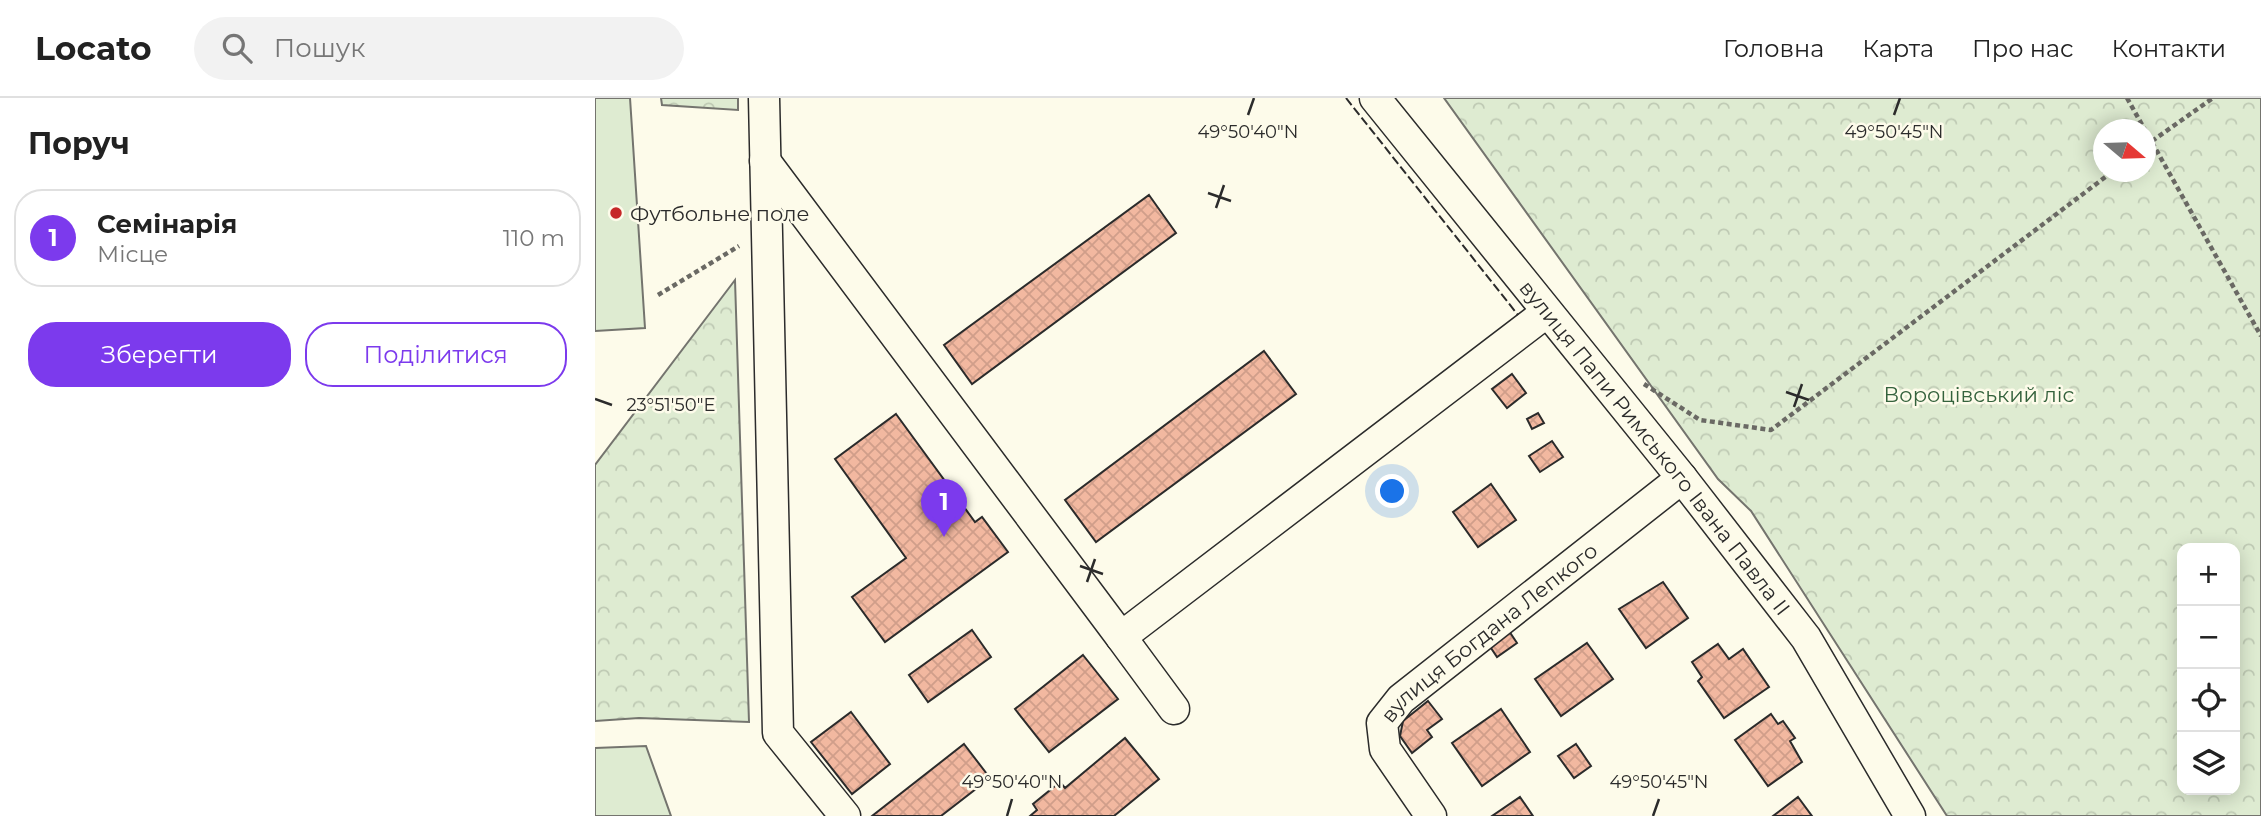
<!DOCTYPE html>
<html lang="uk">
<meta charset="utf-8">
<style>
:root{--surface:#fff;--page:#f2f2f2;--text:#222;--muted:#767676;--line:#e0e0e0;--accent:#7c3aed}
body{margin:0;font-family:Montserrat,sans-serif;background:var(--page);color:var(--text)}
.controls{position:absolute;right:21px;bottom:21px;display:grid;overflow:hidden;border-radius:14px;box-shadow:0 4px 18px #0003}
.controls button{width:63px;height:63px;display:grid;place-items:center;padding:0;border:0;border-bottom:2px solid var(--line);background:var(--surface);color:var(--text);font:35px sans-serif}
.compass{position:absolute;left:1498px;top:21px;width:63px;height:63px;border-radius:50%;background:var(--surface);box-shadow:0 4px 18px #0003;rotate:109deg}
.you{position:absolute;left:798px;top:394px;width:24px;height:24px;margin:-18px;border:5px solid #fff;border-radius:50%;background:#1a73e8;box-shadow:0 0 0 10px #1a73e833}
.badge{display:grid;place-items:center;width:46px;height:46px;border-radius:50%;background:var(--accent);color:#fff;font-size:23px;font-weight:700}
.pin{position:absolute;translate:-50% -58px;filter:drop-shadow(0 2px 4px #0008)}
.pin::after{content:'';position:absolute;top:37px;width:24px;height:21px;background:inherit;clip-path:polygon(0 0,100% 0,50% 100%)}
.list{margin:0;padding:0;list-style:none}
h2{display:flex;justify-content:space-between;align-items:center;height:91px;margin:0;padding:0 28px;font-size:30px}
h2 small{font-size:23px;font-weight:400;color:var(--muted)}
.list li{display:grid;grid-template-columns:46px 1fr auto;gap:21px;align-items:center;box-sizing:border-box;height:98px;margin:0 14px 14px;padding:0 14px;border:2px solid var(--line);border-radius:28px}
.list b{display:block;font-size:26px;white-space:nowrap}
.list p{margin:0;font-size:23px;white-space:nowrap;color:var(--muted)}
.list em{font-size:23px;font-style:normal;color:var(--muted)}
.actions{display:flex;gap:14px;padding:21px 28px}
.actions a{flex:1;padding:16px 0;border:2px solid var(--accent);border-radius:28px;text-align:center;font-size:24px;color:var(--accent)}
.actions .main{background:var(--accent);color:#fff}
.icon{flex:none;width:38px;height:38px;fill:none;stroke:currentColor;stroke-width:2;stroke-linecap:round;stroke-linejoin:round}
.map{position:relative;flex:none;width:1666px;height:718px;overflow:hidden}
header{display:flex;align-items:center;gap:42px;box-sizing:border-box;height:98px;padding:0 35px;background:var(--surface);border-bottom:2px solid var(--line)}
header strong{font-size:33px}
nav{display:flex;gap:38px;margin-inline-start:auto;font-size:24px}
.search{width:490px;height:63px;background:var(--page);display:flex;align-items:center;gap:18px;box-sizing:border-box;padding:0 24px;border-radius:38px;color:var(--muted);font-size:26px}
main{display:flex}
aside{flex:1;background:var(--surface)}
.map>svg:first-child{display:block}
.grass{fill:#deebd1;stroke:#74746e;stroke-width:2}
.forest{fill:url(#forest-crowns);stroke:#74746e;stroke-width:2;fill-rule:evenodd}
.building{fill:url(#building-cross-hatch);stroke:#2b2b2b;stroke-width:2}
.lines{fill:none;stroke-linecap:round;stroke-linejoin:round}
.minor-casing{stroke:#2b2b2b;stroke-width:33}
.path{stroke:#6a6964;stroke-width:4.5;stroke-dasharray:5 3.5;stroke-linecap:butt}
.minor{stroke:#fdfbea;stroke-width:30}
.fence{stroke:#2b2b2b;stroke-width:2;stroke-dasharray:9 3.5;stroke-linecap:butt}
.ticks{fill:none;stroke:#2b2b2b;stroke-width:2.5}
.poi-dot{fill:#c62828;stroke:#fdfbea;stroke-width:2.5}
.labels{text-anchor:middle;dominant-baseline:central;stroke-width:5;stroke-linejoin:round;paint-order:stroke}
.poi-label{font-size:21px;fill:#2b2b2b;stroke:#fdfbea;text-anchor:start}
.park-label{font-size:21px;fill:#34623c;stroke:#fdfbea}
.street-label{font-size:21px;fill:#2b2b2b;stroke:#fdfbea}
.ticks-label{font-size:18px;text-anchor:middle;fill:#2b2b2b;stroke:#fdfbea;stroke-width:5;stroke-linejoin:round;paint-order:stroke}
</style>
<header>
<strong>Locato</strong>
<div class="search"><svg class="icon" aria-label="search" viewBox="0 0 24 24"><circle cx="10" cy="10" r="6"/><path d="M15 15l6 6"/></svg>Пошук</div>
<nav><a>Головна</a><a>Карта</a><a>Про нас</a><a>Контакти</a></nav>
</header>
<main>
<aside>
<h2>Поруч<small></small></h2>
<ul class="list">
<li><span class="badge">1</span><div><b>Семінарія</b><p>Місце</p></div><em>110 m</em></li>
</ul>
<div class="actions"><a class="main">Зберегти</a><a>Поділитися</a></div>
</aside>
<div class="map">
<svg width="1666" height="718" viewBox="0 0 1666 718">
<defs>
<pattern id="forest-crowns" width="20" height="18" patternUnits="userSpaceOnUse" patternTransform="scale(1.75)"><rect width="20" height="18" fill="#deebd1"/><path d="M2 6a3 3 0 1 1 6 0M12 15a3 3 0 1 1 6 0" fill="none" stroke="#bfcab4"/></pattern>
<pattern id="building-cross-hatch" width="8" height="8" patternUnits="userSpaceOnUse" patternTransform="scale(1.75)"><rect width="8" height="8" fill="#f2b8a0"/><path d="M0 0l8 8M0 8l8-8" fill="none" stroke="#d09e8a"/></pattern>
</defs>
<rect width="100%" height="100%" fill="#fdfbea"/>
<path class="grass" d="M0,0h35l15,230 -50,3z
M51,648l25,70h-76v-68z"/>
<path class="forest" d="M66,0h77v12l-76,-5z
M849,0h817v718h-314l-196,-305 -33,-32zM1508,32h42v42h-42zM1640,450v242h-53v-242z
M140,182l14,442 -110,-4 -44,3v-256z"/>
<path class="building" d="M554,97l27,38 -204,151 -28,-39z
M669,253l32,43 -200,148 -31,-42z
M917,276l14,19 -19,15 -15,-19z
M943,315l6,10 -12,6 -5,-10z
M301,316l79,108 7,-5 26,35 -123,90 -33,-45 54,-39 -71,-99z
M957,343l11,16 -23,15 -11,-16z
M896,386l25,36 -38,27 -25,-35z
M1068,484l25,36 -42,30 -27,-39z
M910,527l12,18 -20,14 -12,-18z
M377,532l19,27 -63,45 -19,-27z
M992,545l26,36 -52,37 -26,-37z
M1123,546l11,15 14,-10 26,38 -45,31 -26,-37 4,-4 -10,-15z
M488,557l35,44 -69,53 -34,-43z
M833,603l14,18 -15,11 5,7 -20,16 -12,-17 3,-15z
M906,611l29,43 -48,34 -30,-43z
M256,614l39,52 -38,30 -41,-52z
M1176,616l7,10 5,-3 12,17 -5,3 12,21 -34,24 -33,-46z
M530,640l34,41 -45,37h-84l7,-6 -4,-6 27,-22 5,6z
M369,646l26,34 -49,38h-69z
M981,646l15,22 -17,12 -16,-22z
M925,699l13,19h-41z
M1203,699l14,19h-39z"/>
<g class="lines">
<g class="minor-casing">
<g id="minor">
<path d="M169,0l14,635 67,83"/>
<path id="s1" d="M780,0l307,380 124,160 104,178"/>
<path d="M170,63l356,476 426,-325"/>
<path d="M526,539l53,72"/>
<path id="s2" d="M836,718l-46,-67 -3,-26 19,-24 281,-221"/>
</g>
</g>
<path class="path" d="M1532,0l134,238
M1550,48l68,-48
M63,197l81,-49
M1049,286l56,36 71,10 341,-258"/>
<use href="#minor" class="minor"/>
<path class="fence" d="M751,0l172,217"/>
</g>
<path class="ticks" d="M653,17l6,-17M1299,17l6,-17M613,95l23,8M621,110l8,-23M1191,294l23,8M0,301l17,6M1199,309l8,-23M485,468l23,8M492,484l8,-23M412,718l5,-17M1058,718l6,-17"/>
<circle class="poi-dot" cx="21" cy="115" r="7"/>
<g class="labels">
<g class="poi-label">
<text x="35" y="115">Футбольне поле</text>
</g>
<g class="park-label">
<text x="1384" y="296">Вороцівський ліс</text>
</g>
<g class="street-label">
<text stroke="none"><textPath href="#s1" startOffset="448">вулиця Папи Римського Івана Павла ІІ</textPath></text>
<text stroke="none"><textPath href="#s2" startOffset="248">вулиця Богдана Лепкого</textPath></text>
</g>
</g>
<g class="ticks-label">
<text x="653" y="40">49°50'40"N</text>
<text x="1299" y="40">49°50'45"N</text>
<text x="76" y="313">23°51'50"E</text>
<text x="417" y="690">49°50'40"N</text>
<text x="1064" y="690">49°50'45"N</text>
</g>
</svg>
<div class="controls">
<button>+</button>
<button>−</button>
<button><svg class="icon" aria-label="locate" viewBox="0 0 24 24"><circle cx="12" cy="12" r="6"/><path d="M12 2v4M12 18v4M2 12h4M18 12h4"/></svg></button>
<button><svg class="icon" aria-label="layers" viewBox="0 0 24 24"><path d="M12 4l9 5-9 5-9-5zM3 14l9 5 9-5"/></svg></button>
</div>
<svg class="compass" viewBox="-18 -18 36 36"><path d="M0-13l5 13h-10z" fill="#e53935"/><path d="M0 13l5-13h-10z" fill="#767676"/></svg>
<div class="you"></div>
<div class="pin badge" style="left:349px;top:439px">1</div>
</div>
</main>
